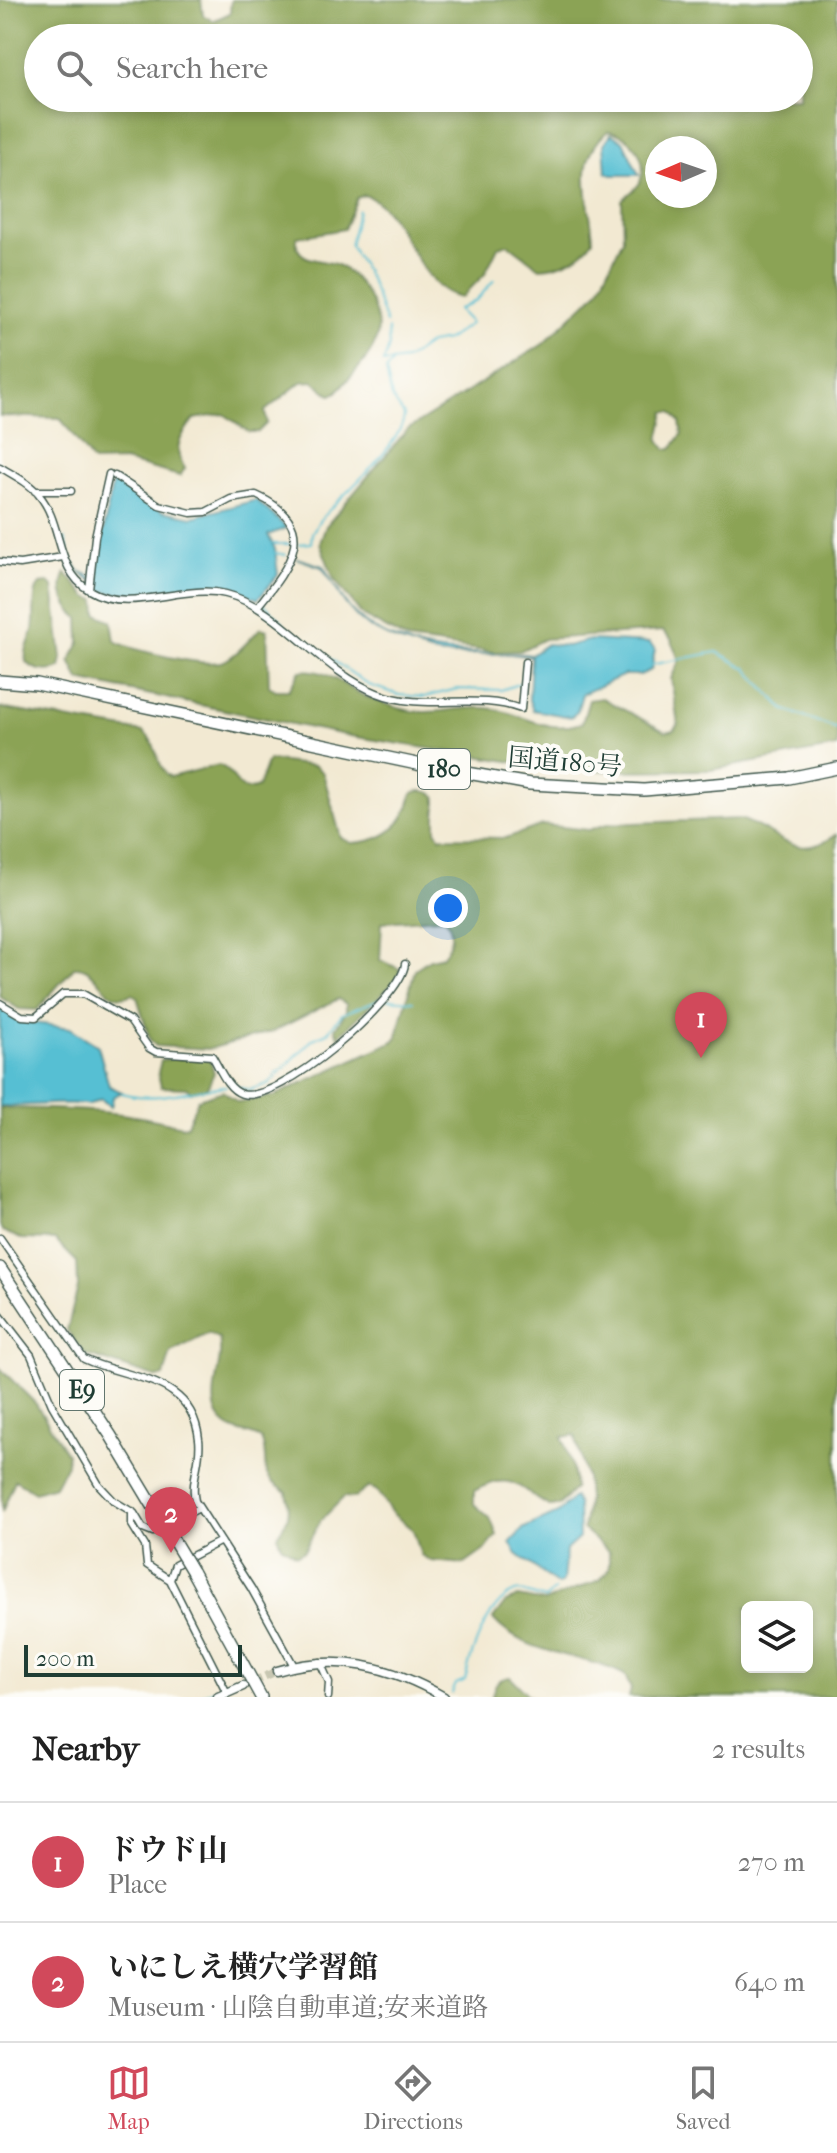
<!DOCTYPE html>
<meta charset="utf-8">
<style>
:root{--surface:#fff;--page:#f6f6f6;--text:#222;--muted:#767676;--line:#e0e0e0;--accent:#d1495b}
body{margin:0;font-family:"IM FELL French Canon","Noto Serif JP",serif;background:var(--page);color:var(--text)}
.controls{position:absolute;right:24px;bottom:24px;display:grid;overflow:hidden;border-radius:12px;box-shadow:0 4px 12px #0003}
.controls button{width:72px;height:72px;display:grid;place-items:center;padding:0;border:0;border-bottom:2px solid var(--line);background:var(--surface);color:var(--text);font:40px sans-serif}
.compass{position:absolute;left:645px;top:136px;width:72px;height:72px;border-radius:50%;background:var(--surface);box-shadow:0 4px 12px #0003;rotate:268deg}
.scale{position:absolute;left:24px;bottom:20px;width:218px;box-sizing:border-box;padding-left:8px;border:4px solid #1f3d34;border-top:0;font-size:22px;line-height:28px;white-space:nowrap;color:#1f3d34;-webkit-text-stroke:6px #fdfcf7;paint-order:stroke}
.you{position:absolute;left:448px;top:908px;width:28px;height:28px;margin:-20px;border:6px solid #fff;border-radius:50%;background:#1a73e8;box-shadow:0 0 0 12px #1a73e833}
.badge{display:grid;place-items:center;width:52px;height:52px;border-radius:50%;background:var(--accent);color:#fff;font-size:26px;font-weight:700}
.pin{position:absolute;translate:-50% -66px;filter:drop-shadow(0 2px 4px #0008)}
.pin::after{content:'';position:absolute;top:42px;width:28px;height:24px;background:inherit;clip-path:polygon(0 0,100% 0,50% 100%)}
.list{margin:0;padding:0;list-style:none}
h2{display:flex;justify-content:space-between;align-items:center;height:104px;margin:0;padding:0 32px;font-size:34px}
h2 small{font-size:26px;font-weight:400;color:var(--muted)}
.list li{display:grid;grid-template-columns:52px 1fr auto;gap:24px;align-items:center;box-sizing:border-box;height:120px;padding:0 32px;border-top:2px solid var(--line)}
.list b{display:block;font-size:30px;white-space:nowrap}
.list p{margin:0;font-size:26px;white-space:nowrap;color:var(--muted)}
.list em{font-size:26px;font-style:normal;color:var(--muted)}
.icon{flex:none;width:44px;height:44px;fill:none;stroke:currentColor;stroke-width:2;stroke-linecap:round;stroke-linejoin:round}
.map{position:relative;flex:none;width:837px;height:1697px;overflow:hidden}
.search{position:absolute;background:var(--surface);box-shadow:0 4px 12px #0003;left:24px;right:24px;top:24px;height:88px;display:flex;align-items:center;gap:20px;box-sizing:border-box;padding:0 28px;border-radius:44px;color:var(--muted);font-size:30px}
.sheet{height:344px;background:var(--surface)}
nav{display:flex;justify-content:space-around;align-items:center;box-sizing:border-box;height:112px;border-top:2px solid var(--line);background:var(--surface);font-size:22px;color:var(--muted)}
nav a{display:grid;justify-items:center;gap:4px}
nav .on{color:var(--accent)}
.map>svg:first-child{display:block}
.forest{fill:#8ba354;stroke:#557044;stroke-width:2;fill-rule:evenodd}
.water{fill:#56bfd3;stroke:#3a7e84;stroke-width:2}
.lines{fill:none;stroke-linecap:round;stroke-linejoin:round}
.stream{stroke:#56bfd3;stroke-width:2}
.secondary-tunnel{stroke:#c8c7b2;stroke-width:8;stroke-dasharray:8 4;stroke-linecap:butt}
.street-casing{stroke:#3f574c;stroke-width:9}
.secondary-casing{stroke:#3f574c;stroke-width:11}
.highway-casing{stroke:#3f574c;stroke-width:14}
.street{stroke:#fff;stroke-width:6}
.secondary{stroke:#fff;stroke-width:8}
.highway{stroke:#fff;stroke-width:11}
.highway-bridge-casing{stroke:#3f574c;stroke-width:14;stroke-linecap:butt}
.highway-bridge{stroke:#fff;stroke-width:11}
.labels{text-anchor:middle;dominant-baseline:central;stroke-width:8;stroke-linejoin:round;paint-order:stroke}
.shield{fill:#fdfcf7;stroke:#62766e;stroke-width:2}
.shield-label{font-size:24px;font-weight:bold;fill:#1f3d34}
.street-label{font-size:26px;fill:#1f3d34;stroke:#fdfcf7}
</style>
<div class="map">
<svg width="837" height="1697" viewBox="0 0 837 1697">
<rect width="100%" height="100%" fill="#fdfcf7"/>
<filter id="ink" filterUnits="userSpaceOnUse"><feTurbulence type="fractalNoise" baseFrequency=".0125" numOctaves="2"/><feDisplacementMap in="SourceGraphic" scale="16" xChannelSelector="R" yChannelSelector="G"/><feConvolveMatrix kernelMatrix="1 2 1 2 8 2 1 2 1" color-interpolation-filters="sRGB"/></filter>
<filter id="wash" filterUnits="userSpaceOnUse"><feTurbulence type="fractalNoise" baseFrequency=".006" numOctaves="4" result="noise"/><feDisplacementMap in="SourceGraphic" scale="32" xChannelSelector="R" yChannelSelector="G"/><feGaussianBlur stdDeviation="1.8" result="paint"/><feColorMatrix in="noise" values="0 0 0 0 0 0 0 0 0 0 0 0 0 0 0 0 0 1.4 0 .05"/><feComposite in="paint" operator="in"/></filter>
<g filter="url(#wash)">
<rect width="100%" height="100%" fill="#f2e9d2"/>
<path class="forest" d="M0,0h201l2,15 10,6 17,-8 1,-13h606v747l-126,23 -103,1 -81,-7 -177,-28 -271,-56 -9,-19 10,-18 -1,-25c-13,-10 -22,-28 -13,-45l21,24 9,3 1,14 15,7 3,20c15,9 92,27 109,20 13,-5 26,-23 37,-33l6,2 2,56 7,4h13l11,-19c29,-5 49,22 77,30 15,5 34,12 49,11 20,0 41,-6 61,-4 37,4 56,27 95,15l7,-23 13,-2 64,34 8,-2 4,-6 -7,-45 8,-18 -8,-22 -8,-8 -119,8 -24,12 -26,1 -87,-12 -44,-24 -29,-37 -14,-36 6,-17 81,-96 136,-86 55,-53 25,-52 -1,-39c6,-6 16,-12 18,-18 10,-25 -10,-48 -32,-51 -37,32 -17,68 -15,109 -11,17 -32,27 -53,28l-32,-24 -10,3 -13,27 -23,23c-47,-6 -58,-91 -98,-102l-7,3 -13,31 -47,8c0,6 -1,13 5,17 8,8 25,6 35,11 24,11 49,52 38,78 -7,18 -26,34 -38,49l-6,3 -18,-14 -12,1 -36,29 2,12 -9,9h-9l-25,-18 -30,5c-13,16 -23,30 -9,49l-5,8 -56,-15 -31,1 -33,-44 -60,-2zM38,38h761v60h-761zM657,148h48v48h-48zM665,412h7l8,10 2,12 -10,14 -6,1 -7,-9z
M49,583l4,4 9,71 -2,10c-12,5 -25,3 -34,-6 -2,-12 4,-20 7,-32 3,-14 -2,-35 7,-46z
M0,708l143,24c16,11 12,34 27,45l49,-12c18,6 15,32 39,22l10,-27 47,6 8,7 18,65 10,5c32,-1 54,-16 61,-49 6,-5 18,-3 24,2v34l4,7 66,1 37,-13 46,5 18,-6 133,-5c38,12 55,46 97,15v863h-208l2,-8 -6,-14c-42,-22 -99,-18 -132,-56l13,-17 12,-5 26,5 56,-22 9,-11v-17l-26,-23 5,-30 -2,-22 -11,-42 -13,2 10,29 3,22 -16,17 -8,2c-33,-17 -36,-38 -77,-16v13l16,14 7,17 -11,14 -21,15 -34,-3 -10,-6 -8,-25 -21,-17 -16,-23 -7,-3 -15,11 -10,-1 -24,24 -16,30 -7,4 -16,-10 -4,-10c12,-15 14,-24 10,-43 -34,-19 -15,-28 -26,-53 -12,-7 -24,-5 -35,-14 -26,-20 0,-60 -7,-86l-10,-6 -38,19 -7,24 -6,2 -74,-24 -17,-24 11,-43 -1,-25 -22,-22 -34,-1 -19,-8 -2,-6v-117c62,1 122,1 182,18l5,-1 11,-26 25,-8 15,11 36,-6 122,-56 19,-71 15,-10 13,-3c8,-12 12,-23 3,-37l-5,-1 -59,4 -2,38 20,9 -3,10 -58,57 -4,-7 11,-18v-7l-8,-5 -64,32 -65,18 -53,-3 -6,-6 -13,-43 -5,-3c-30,14 -31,-29 -58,-27l-37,43 -18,-1 -19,-12zM747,1607h60v60h-60z
M204,1056l7,6 3,11 -7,15 -16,4 -4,-4 -26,-1 -3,-14 3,-13z
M0,1368l36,36 31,50v10l-12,22 -20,6 -20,-12 -13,32z
M510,1677l20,20h-38c2,-13 5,-18 18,-20z"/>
<path class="water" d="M611,134l12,7 16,34h-27l-6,-3 -2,-28z
M113,480l49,31 31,6 63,-17 31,28 -19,7 7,14 3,26 -20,24c-14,-6 -27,-13 -42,-14 -41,-1 -80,18 -121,4v-7l-17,-10 -11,-19 12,18 16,7z
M296,558l27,8c9,14 15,29 26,42 45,50 114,45 175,46l7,1 16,-11 20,2 23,-6 59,3 6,6 -4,21 -11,5h-16l-42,19 -5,18 -6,5 -38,-7 -4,-10 2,-43c-25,-6 -54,-2 -80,-2 -19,1 -35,-9 -53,-15 -48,-16 -49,-35 -76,-73z
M0,1008l20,13 50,7 28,18 11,40 13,6 -9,5 -2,10 -10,-8 -13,6c-12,-5 -69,2 -88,1z
M574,1497l4,7 1,34 -13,12 -3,31 -5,4 -41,-31 -7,-11 14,-15 34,-15z"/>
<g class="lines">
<path class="stream" d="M358,210l-8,35 20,34 16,44
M388,329l1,18 -6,16 23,-3 24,-17 17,-3 24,-17 -13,-13 19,-10 17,-20
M65,539l3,10
M273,544h17
M299,544l12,-1 1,-10 7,-12c20,-24 84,-76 85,-106l-12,-17 -6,-27 6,-8
M275,553l11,2
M262,602l21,20
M316,649l53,36 30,10 26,2 32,-8 44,1 20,-7
M650,665l67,-13 29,16 37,41 54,20
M388,999l25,2
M234,1086l15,4 19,-6 45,-45 14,-6 15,-19 38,-15
M122,1093c30,10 73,-4 104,-7
M452,1693l4,-9 9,-4c6,-27 24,-83 54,-89l26,8 10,-9
M198,1697l15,-7"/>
</g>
</g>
<g filter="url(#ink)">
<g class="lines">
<path class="secondary-tunnel" d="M243,1686l34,-15"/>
<g class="street-casing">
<path id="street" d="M0,467c13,8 30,16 39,28 24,28 16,75 50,95 41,25 93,-7 137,4 53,13 95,77 151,99 47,19 98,-1 144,16l4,-47
M115,476l44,29 32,8 15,-1 25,-13 25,-4c66,30 34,71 2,111
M35,491h36
M0,562l20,2 43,-7
M89,590l6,-53 14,-63
M0,1003l22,13 14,1 27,-23h20l47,27 19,27 7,4 56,4c8,13 15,33 30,38 36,11 159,-94 163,-130
M0,1238l84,121c44,21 108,16 115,80 3,22 -9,41 -4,62l56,87 43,78
M0,1315l31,40 21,50 47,80 15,16 20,12 9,15 10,4 46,-24
M132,1511v14l13,21 2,19 23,15
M219,1542l-44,23 -5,15 57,113
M320,1662l9,20 -1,15"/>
</g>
<g class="secondary-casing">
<path id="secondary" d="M277,1671c60,-18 114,-5 167,26
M218,1697l25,-11"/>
</g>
<g class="highway-casing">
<path id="highway" d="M0,681l37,3 380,80 113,20 114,6 145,-12 48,-10
M0,1268l111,168 48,80
M192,1571l69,126"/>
</g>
<use href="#street" class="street"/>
<use href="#secondary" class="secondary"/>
<use href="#highway" class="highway"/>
<g class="highway-bridge-casing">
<path id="highway-bridge" d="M159,1516l33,55"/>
</g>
<use href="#highway-bridge" class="highway-bridge"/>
</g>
</g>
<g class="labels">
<g class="shield">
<rect x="418" y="749" width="52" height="40" rx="6"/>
<rect x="60" y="1370" width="44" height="40" rx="6"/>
</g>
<g class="shield-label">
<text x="444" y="769">180</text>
<text x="82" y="1390">E9</text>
</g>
<g class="street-label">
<text transform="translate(565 762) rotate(5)">国道180号</text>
</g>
</g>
</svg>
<div class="controls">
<button><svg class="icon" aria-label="layers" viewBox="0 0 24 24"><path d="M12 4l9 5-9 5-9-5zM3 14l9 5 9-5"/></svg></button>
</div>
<svg class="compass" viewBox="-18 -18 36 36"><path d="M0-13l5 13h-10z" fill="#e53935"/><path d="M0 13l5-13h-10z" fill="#767676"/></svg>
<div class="scale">200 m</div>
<div class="you"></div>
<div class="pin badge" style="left:701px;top:1058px">1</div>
<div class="pin badge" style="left:171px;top:1553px">2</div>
<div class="search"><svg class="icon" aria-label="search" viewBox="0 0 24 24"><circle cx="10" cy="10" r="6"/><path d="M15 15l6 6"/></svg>Search here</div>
</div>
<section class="sheet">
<h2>Nearby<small>2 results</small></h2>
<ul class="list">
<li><span class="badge">1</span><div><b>ドウド山</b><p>Place</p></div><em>270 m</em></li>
<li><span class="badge">2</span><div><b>いにしえ横穴学習館</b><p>Museum · 山陰自動車道;安来道路</p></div><em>640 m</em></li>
</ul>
</section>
<nav>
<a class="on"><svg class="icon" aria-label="map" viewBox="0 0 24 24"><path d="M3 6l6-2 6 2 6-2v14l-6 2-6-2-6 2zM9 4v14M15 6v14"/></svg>Map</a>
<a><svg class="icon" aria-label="directions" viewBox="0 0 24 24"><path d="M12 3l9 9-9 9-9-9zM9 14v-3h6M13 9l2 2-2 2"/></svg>Directions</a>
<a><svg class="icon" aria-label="saved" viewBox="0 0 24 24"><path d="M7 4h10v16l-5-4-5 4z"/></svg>Saved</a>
</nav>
